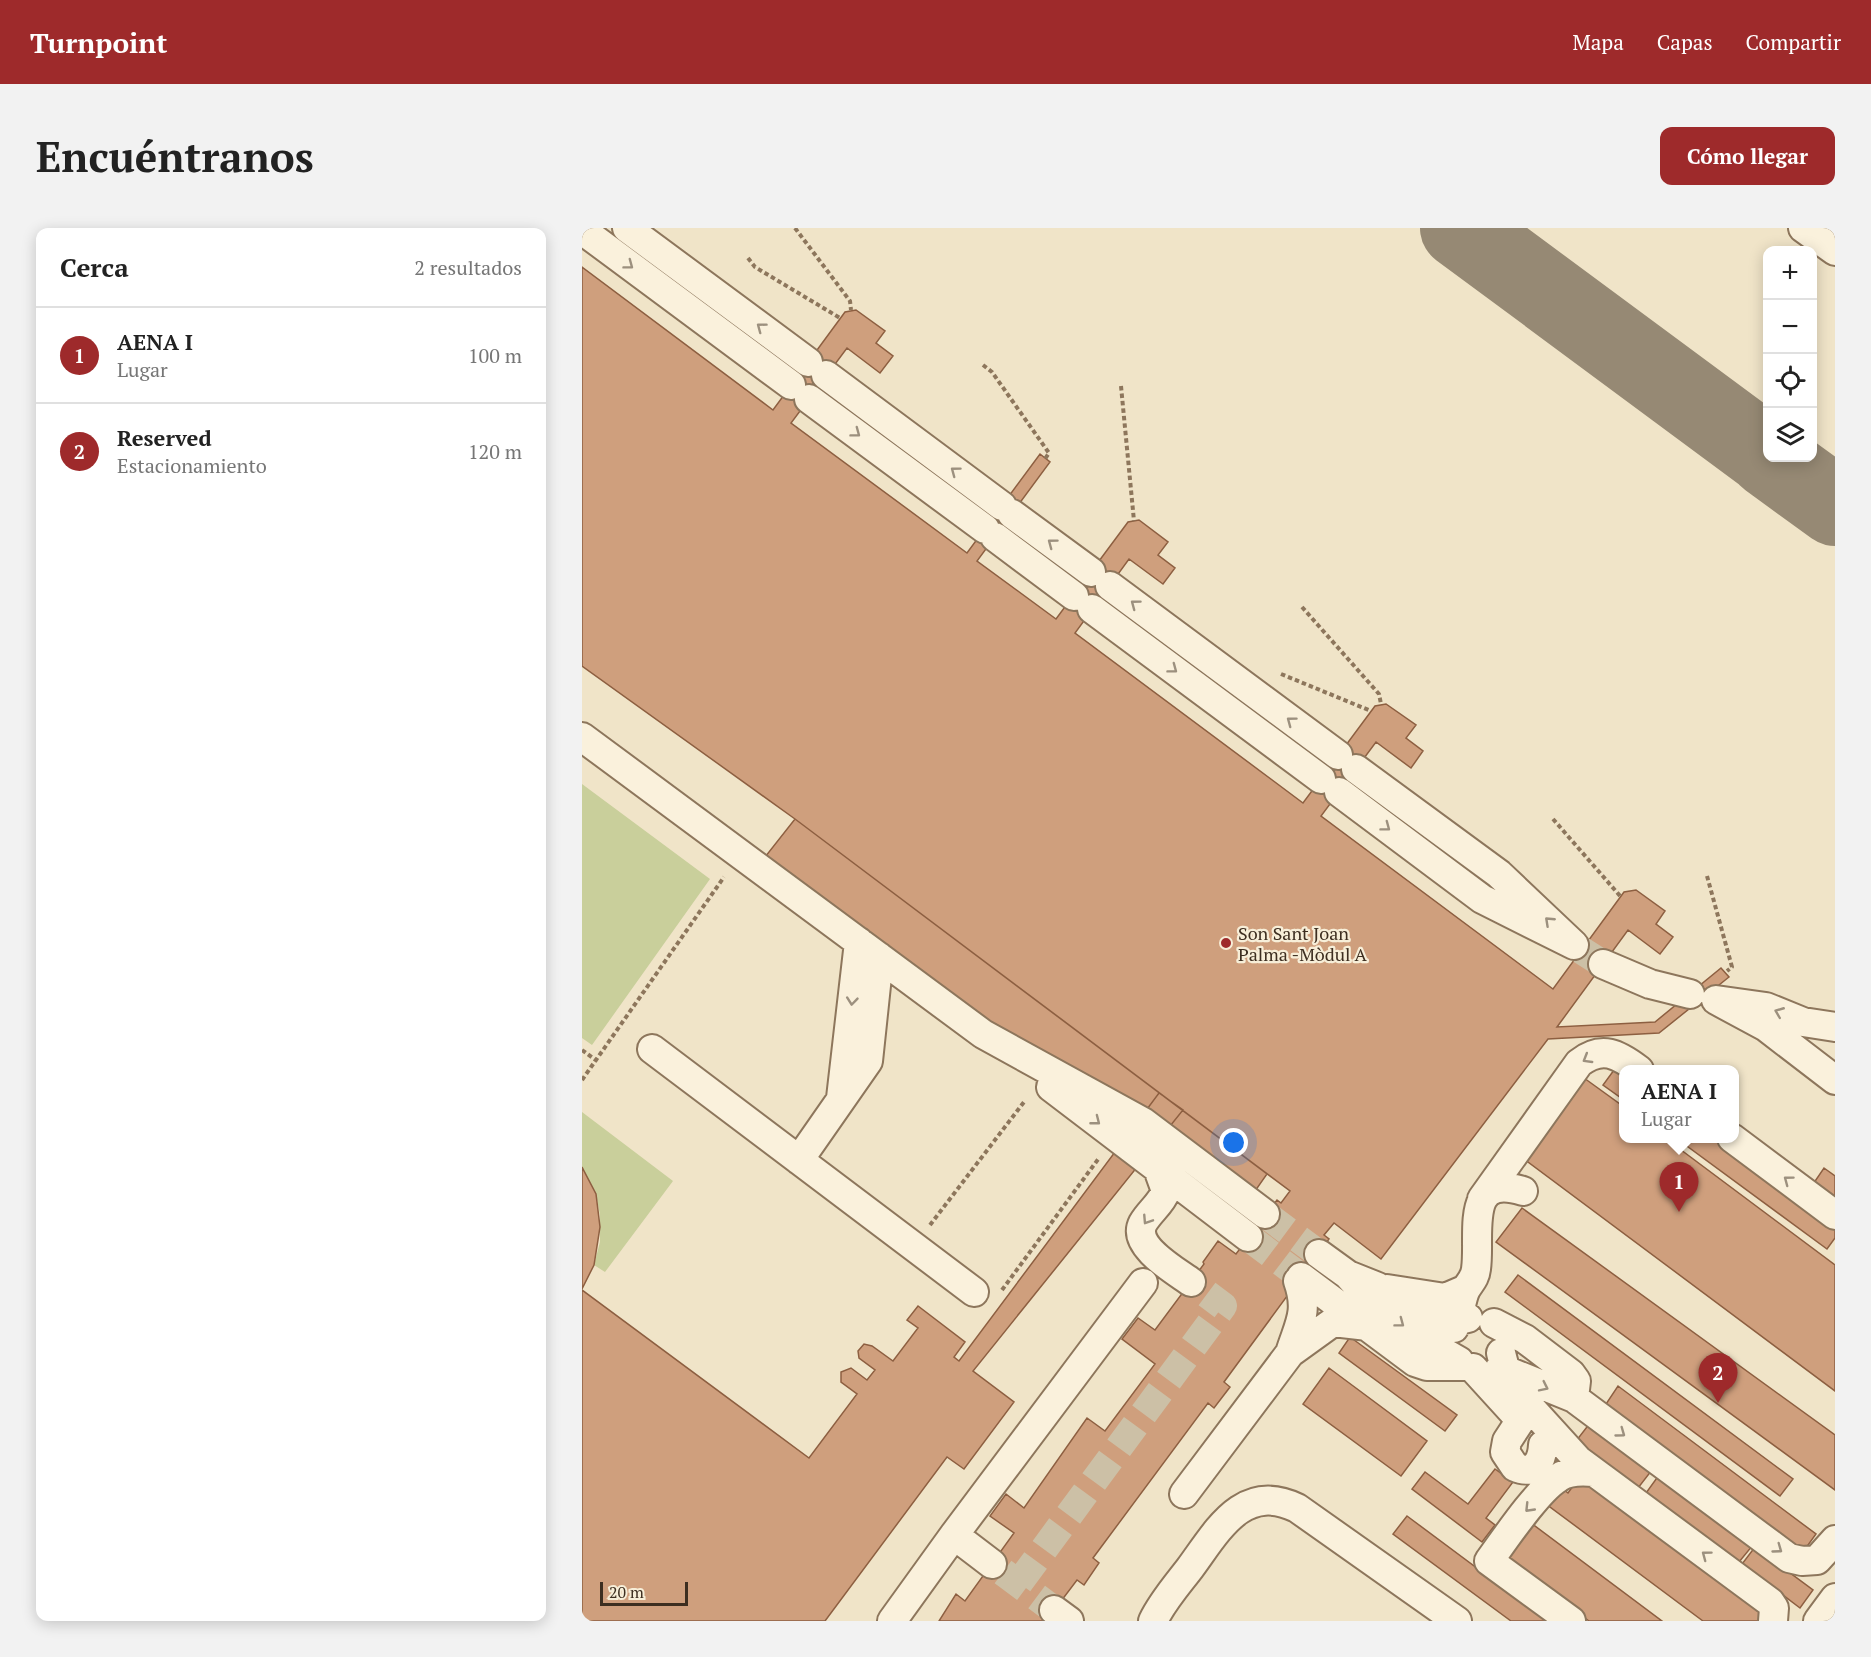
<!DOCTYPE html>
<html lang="es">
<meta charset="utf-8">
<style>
:root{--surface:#fff;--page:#f2f2f2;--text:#222;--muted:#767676;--line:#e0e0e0;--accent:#9e2a2b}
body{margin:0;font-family:"PT Serif",serif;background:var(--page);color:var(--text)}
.controls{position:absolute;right:18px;top:18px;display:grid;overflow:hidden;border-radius:12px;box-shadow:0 3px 15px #0003}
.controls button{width:54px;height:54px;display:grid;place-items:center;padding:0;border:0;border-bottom:2px solid var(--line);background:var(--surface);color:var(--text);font:30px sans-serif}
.scale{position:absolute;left:18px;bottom:15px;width:88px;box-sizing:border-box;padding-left:6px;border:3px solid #3d2e20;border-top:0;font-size:16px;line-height:21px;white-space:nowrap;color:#3d2e20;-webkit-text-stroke:4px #f7eed8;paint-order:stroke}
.you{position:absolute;left:652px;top:915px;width:21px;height:21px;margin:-15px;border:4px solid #fff;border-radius:50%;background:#1a73e8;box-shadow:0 0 0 9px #1a73e833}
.badge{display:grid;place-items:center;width:39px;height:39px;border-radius:50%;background:var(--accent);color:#fff;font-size:20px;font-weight:700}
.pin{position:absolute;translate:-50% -50px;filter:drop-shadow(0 2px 3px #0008)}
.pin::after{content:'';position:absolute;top:32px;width:21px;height:18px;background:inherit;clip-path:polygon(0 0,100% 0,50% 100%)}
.popup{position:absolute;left:1037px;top:837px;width:120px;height:78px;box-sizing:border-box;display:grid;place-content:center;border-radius:12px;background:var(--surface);filter:drop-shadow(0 2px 4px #0005);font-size:20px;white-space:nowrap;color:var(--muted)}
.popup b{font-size:22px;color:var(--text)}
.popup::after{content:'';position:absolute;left:50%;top:100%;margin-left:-12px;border:12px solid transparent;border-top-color:var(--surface)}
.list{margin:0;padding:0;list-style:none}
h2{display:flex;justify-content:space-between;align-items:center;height:78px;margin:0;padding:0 24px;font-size:26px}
h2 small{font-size:20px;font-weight:400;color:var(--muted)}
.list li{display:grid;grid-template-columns:39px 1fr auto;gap:18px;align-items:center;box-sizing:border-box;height:96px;padding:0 24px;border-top:2px solid var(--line)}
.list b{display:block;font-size:22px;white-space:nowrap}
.list p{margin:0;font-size:20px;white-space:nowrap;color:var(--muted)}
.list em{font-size:20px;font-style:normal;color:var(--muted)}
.icon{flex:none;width:33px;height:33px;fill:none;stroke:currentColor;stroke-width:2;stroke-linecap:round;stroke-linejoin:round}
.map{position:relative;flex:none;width:1253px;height:1393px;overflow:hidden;border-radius:12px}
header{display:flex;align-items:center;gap:36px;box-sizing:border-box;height:84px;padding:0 30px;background:var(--accent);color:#fff}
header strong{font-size:28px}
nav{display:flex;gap:33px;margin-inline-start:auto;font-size:21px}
.intro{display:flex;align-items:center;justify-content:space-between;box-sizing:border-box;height:144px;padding:0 36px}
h1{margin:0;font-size:42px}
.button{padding:15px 27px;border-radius:12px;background:var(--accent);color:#fff;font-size:21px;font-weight:700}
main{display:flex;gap:36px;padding:0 36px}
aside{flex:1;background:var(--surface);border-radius:12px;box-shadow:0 3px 15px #0003}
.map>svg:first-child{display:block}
.green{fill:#c9cf9b}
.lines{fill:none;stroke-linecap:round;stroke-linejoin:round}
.taxiway{stroke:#968974;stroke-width:80}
.building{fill:#cf9f7d;stroke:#8d5f41;stroke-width:1.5}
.minor-tunnel{stroke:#ccc0a6;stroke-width:28;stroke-dasharray:28 14;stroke-linecap:butt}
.minor-casing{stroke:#8d765c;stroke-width:32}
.path{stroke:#8d765c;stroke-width:4;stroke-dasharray:4.5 3;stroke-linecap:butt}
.minor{stroke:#faf1dc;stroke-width:28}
.oneway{stroke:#9c907e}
.poi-dot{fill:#9e2a2b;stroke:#f7eed8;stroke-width:2}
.labels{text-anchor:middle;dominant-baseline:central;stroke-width:4.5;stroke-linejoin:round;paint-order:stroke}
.poi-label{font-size:18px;fill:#3d2e20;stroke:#f7eed8;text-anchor:start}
</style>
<header>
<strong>Turnpoint</strong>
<nav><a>Mapa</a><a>Capas</a><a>Compartir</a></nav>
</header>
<div class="intro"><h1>Encuéntranos</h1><a class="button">Cómo llegar</a></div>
<main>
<aside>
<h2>Cerca<small>2 resultados</small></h2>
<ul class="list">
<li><span class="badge">1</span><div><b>AENA I</b><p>Lugar</p></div><em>100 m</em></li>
<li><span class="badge">2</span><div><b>Reserved</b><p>Estacionamiento</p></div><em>120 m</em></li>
</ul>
</aside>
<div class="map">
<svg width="1253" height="1393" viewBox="0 0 1253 1393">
<rect width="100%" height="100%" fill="#f0e4c8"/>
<path class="green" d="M0,556l128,95 -118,166 -10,-7z
M0,884l91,69 -68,91 -11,-7 6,-23v-27l-4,-21 -14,-27z"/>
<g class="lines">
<path class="taxiway" d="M878,0l308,228
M1187,230l66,48"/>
</g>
<path class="building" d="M0,39l191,143 72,-98 11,-2 29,21 -9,12 17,13 -13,17 -33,-25 -56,75 176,130 73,-99 10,8 -73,99 79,58 72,-97 11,-2 29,22 -10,13 17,13 -12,16 -34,-25 -54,74 228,170 72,-97 11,-2 30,21 -10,13 17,13 -12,17 -35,-26 -55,74 232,173 71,-97 12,-2 29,21 -9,13 17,13 -13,17 -32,-24 -71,97 98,-5 66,-54 8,9 -70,56 -111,6 -167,220 -47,-36 -10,12 5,4 -105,143 6,5 -16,21 -6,-5 -115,155 6,5 -15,22 -7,-5 -31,41h-107l17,-27 9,7 49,-68 -24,-17 16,-22 18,14 63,-90 18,13 50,-67 -33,-25 16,-21 17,12 49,-66 -1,-2 15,-21 18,13 41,-54 4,3 9,-12 -495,-372 -213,-153z
M213,591l472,355 -28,40 -474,-357z
M1035,838l7,4v30l-21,-15z
M1002,850l40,29v31h41l170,127v126l-311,-232z
M577,865l24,17 -210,261 41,31 -50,67 -17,-12 -122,164h-243v-331l227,168 48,-64 -16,-12v-10l10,-4 16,12 8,-10 -16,-12 -1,-7 6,-7 8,2 21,15 25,-33 -11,-8 11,-14 47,36 -11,15 5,4z
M1094,910h40l119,88v12l-8,11z
M0,939l14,27 4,33 -6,38 -12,24z
M1242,940l11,8v29l-24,-18z
M940,980l313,227v55l-339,-248z
M936,1047l275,204 -13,17 -275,-204z
M768,1109l107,78 -12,16 -106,-78z
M747,1140l98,73 -26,35 -98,-72z
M1036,1158l198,148 -13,18 -197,-148z
M1008,1195l62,47 -14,18 -62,-47z
M913,1241l18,13 -27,36 9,7 -13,17 -70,-53 13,-17 43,32z
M999,1247l186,138 -6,8h-58l-157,-117 13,-18 9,7z
M1077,1247l94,70 -14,17 -93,-69z
M825,1288l141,105h-37l-118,-87z
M949,1295l131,98h-73l-84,-62z
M1173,1319l58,43 -13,18 -58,-44z"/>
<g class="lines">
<path class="minor-tunnel" d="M999,722l22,14
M683,986l54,40
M666,1009l53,40
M421,1344l51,38
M437,1355l204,-277 -32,-24"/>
<g class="minor-casing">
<path id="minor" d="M45,0l181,134
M1221,0l32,23
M0,2l209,155
M244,147l176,131
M227,171l176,130
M430,286l79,58
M413,309l79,59
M528,358l228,169
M510,381l229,170
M0,509l401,297 160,88 122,92
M757,564l143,107 92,46 -75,-71 -143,-105
M1021,736l47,20 40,10
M1253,799l-32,-5 -37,-15 -50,-7 50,27 69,53
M70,821l322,243
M469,859l197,150
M259,870l18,-156
M1150,910l103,77
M217,932l69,-99 11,-104
M576,941l8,22c-5,13 -16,20 -23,32 -12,23 33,48 48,59
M900,971l97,-136c23,-18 39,-9 60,7
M737,1026l29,21
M719,1049l114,85 12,4h36
M805,1061l58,9 21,-9
M912,1095l31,16 46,35 5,7 -2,17 -74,-30
M872,1100c7,-12 6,-27 12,-39 5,-8 9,-11 10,-20 5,-34 -13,-97 47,-78
M708,1125c9,-29 19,-41 8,-72
M919,1125l8,31 69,76 192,142 4,6 -1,13
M877,1133c-42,-23 -80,-49 -111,-86l30,12 53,36 12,1 25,-6
M891,1140l41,45
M992,1170l215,160 13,3 15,-1 18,-20
M942,1173l2,11 -19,29 -2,11 10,15c18,8 27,-4 28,-22
M602,1266l106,-141 43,-31 35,4
M410,1336l-38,-29 189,-252
M472,1382l15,11
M310,1393l62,-86
M571,1393c9,-19 24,-36 37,-53 28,-38 53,-86 107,-60l160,113
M989,1393l-82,-60c16,-22 48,-70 69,-83 9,-7 25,-7 36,-6
M1236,1393l17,-23"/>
</g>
<path class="path" d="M213,0l55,73 1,9
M166,30l7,9 85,51
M401,137l9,7 57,81 -4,6
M539,158l13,135
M720,379l77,87 2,10
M699,446l90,37
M971,591l68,78
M1125,648l25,91 -5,4
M0,822l15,11
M0,852l142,-203
M348,997l94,-123
M420,1062l97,-132"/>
<use href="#minor" class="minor"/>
</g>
<defs><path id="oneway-chevron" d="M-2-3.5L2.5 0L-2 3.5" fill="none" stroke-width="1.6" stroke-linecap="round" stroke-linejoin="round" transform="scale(1.5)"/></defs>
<g class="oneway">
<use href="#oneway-chevron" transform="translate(47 37) rotate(37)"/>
<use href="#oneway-chevron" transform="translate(179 99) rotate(-143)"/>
<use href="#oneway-chevron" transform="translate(274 205) rotate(37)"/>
<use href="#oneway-chevron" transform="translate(373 243) rotate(-143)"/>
<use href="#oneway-chevron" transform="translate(470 315) rotate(-143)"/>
<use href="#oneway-chevron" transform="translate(553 376) rotate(-143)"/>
<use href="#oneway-chevron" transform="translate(591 441) rotate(37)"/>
<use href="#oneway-chevron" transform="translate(709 493) rotate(-143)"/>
<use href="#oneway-chevron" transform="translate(804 599) rotate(37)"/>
<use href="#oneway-chevron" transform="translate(967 693) rotate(-137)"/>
<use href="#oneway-chevron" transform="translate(270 773) rotate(96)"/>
<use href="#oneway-chevron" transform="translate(1197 784) rotate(-158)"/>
<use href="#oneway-chevron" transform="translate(1005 831) rotate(149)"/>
<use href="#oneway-chevron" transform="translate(514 893) rotate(38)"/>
<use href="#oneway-chevron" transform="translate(1206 952) rotate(-143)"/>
<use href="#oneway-chevron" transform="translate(565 992) rotate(123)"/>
<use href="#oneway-chevron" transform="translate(818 1095) rotate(37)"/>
<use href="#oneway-chevron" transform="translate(962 1159) rotate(26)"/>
<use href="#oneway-chevron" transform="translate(1039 1205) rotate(36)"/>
<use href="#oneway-chevron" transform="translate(947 1280) rotate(134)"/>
<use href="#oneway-chevron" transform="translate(1196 1321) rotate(36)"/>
<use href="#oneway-chevron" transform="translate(1124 1327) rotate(-143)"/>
</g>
<circle class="poi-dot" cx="644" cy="715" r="6"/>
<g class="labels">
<g class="poi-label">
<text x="656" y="705">Son Sant Joan<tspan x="656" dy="21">Palma -Mòdul A</tspan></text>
</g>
</g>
</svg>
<div class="controls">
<button>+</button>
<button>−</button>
<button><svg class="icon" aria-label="locate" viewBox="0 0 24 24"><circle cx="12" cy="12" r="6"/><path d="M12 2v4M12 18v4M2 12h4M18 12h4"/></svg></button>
<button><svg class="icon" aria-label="layers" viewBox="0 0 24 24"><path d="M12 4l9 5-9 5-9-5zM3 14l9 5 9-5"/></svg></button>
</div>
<div class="scale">20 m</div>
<div class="you"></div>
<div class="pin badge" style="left:1097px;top:984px">1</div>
<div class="popup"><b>AENA I</b>Lugar</div>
<div class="pin badge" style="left:1136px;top:1175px">2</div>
</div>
</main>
